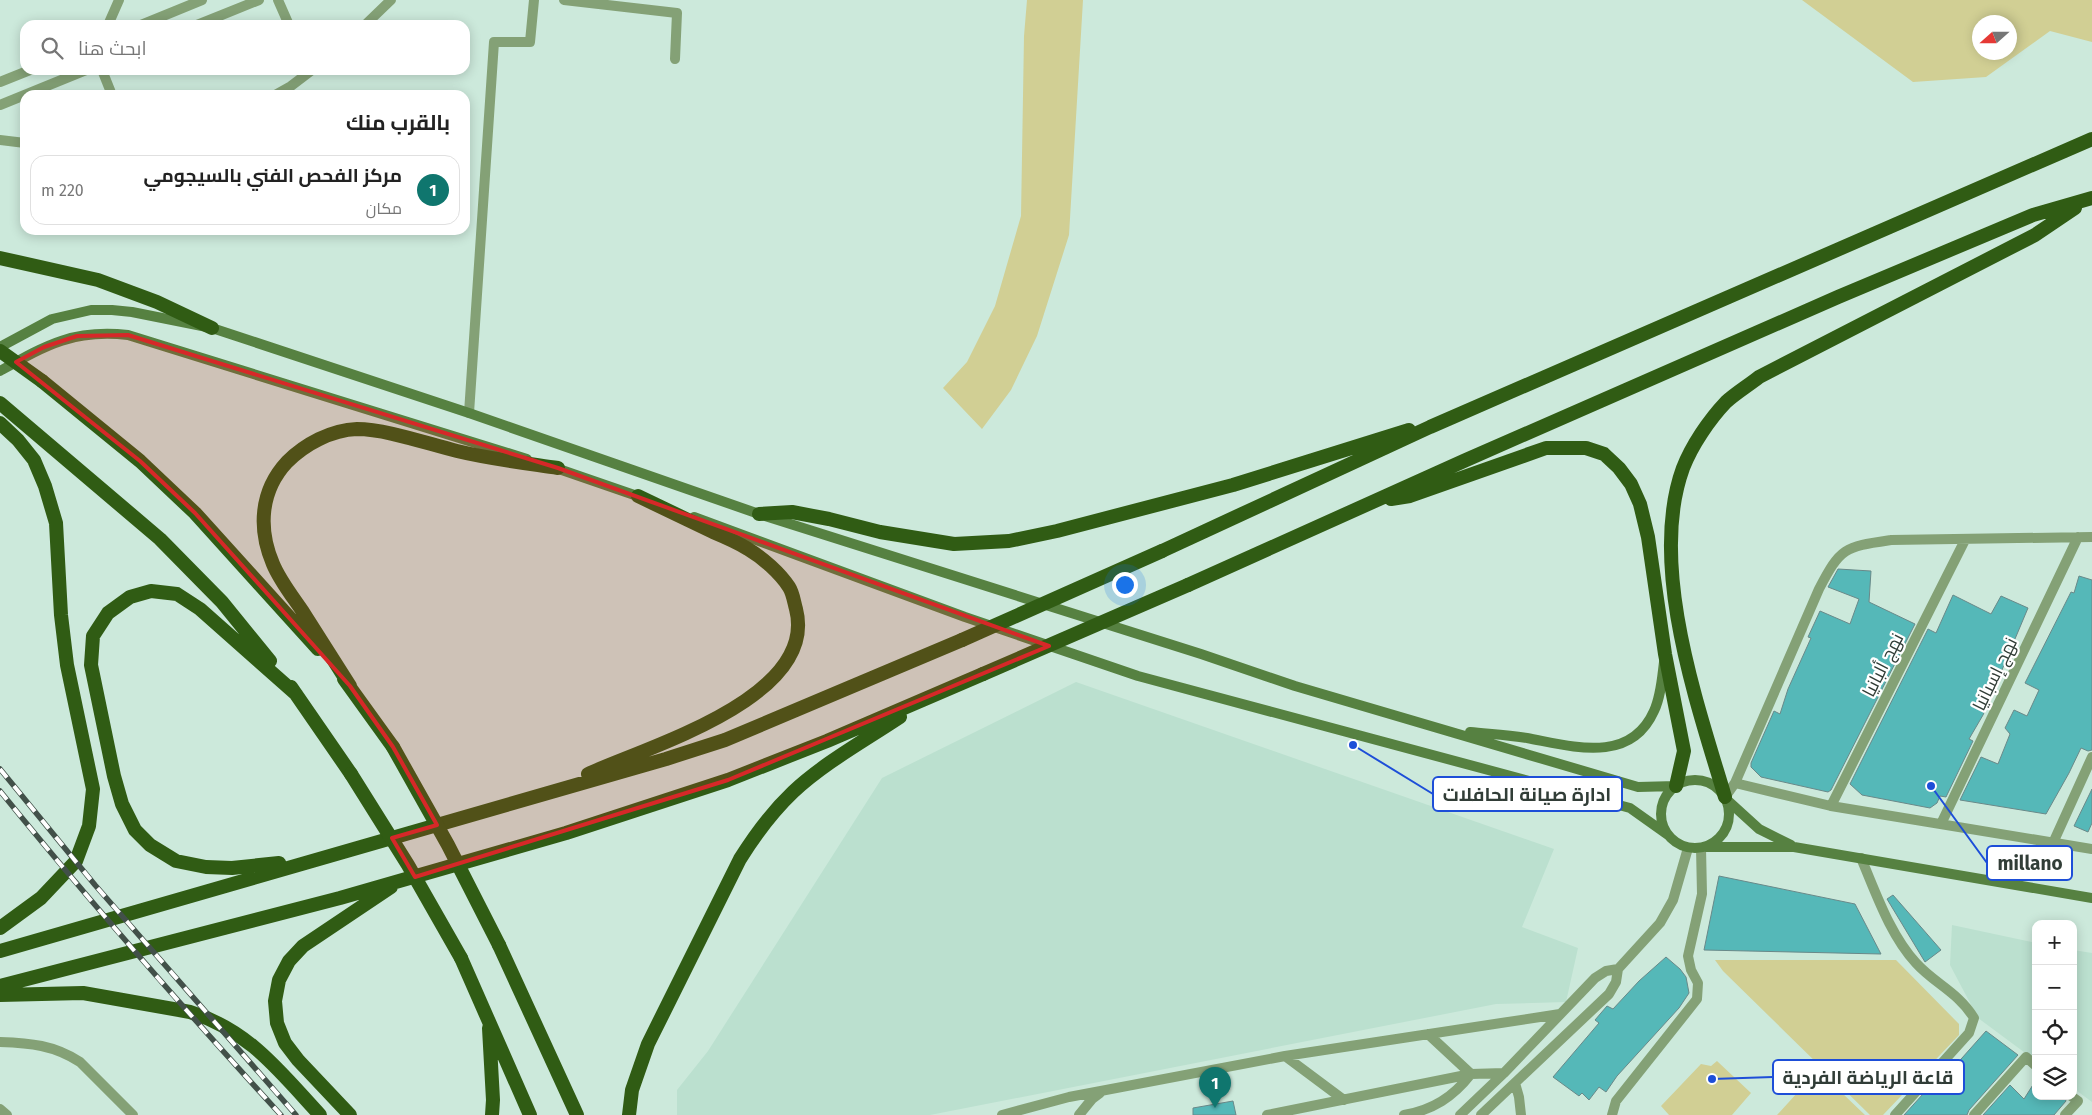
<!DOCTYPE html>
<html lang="ar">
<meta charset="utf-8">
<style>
:root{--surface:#fff;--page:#f6f6f6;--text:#222;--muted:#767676;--line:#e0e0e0;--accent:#0f766e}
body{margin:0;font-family:"Fira Sans",Cairo,sans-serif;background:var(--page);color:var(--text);direction:rtl}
.controls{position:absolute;right:15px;bottom:15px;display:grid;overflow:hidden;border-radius:10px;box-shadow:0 2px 12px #0003}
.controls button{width:45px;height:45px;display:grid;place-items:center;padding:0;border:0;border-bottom:1px solid var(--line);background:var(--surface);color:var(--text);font:25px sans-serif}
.compass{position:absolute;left:1972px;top:15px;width:45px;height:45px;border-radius:50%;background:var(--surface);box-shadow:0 2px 12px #0003;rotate:249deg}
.you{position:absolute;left:1124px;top:584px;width:18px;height:18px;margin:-12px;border:4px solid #fff;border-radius:50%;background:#1a73e8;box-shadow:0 0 0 8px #1a73e833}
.badge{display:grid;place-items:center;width:32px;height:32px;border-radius:50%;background:var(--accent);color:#fff;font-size:16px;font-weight:700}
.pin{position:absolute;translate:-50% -41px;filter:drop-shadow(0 1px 2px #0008)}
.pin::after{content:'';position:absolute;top:26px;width:18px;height:15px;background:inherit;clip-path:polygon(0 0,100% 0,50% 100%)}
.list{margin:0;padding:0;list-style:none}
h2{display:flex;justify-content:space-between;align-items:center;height:65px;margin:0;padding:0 20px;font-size:21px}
h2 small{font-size:16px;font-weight:400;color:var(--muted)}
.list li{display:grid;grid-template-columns:32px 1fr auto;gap:15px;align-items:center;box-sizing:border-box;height:70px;margin:0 10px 10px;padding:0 10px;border:1px solid var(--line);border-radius:15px}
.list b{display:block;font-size:19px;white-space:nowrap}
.list p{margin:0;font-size:16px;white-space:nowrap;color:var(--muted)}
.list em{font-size:16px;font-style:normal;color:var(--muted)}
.icon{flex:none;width:28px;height:28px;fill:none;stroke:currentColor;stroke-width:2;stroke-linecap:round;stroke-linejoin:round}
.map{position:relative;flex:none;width:2092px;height:1115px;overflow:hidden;direction:ltr}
.search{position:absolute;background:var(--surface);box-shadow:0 2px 12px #0003;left:20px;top:20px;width:450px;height:55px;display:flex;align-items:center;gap:12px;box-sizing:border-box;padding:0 18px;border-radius:15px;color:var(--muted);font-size:19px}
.panel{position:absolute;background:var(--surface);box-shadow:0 2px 12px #0003;left:20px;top:90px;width:450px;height:145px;border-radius:15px;direction:rtl}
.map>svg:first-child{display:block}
.built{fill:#bbe0cf}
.green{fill:#d1cf94;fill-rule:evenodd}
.building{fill:#55b8b8;stroke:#698989}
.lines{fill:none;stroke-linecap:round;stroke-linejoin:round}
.service{stroke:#84a176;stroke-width:10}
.minor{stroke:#84a176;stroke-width:10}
.secondary{stroke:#568141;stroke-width:10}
.trunk{stroke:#305c14;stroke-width:14}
.rail-casing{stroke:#425049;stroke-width:5.5}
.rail{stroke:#fff;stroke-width:4;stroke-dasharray:11;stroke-linecap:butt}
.trunk-bridge{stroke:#305c14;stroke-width:14}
.marked{fill:#d62828;fill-opacity:0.2;stroke:#d62828;stroke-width:4;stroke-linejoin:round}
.labels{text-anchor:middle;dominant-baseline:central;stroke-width:4.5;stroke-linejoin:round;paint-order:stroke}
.street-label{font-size:18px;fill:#313d37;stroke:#fff}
.leader{fill:none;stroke:#1d4ed8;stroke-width:2}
.callout-dot{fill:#1d4ed8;stroke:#fff;stroke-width:2}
.callout{fill:#fff;stroke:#1d4ed8;stroke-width:2}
.callout-label{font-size:19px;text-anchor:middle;font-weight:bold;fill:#313d37}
</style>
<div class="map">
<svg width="2092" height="1115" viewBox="0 0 2092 1115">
<rect width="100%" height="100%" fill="#cce9db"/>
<path class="built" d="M1076,682l478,167 -32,78 56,21 -12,54 -70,2 -566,111h-253v-25l31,-39 174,-273z
M1952,925l84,18v118l-58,-43 -28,-53z
M2073,950l19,3v149l-19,-14z"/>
<path class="green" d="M1027,0h56l-14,235 -32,101 -26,54 -29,39 -39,-41 24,-26 28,-56 26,-90 3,-180z
M1802,0h290v42l-42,-11 -64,46 -73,5zM2010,22v30h-30v-30z
M1715,960h181l63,64v11l-76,80h-13l-147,-144z
M1717,1061l34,32 -19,22h-63l-8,-9 40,-42 10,2z
M1818,1070l47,45h-88z"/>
<path class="building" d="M1838,569l33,2 -2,31 46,22 -84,166 -3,2 -67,-15 -10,-10v-4l23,-52 6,3 8,-25 23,-51 -3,-1 12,-26 30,13 9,-25 -31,-12z
M2079,576l13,4v170l-4,1 -7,-3 -12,25 -23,41 -86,-14 21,-43 17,7 12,-30 -5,-6 9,-18 13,6 12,-26 -14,-7 46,-91 3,1z
M1953,595l38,19 10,-18 27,12 -45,107 -14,24 4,2 -27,56 -6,-1 -3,7 -7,5 -68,-13 -12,-11 78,-155 8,4z
M2092,789v34l-4,9 -14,-6z
M1719,876l136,28 26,50 -177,-4z
M1893,895l48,55 -16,12 -38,-63z
M1666,957l14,12 6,8 3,16 -10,15 -62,68 -11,16 -7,-5 -10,13 -7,-7 -3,3 -26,-19 46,-54 -4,-3 12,-14 6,3 26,-28z
M1986,1031l32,24 -49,55 -2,5h-63l38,-42 4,3z
M2036,1080v16h28l2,5 -12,14h-71l27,-30 14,14z
M1233,1101l3,14h-43v-7z"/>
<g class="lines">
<path class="service" d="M278,0l11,25
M564,0l113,13 -2,46
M108,25l11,-25
M141,25l61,-25
M197,25l62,-25
M365,25l26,-25
M102,70l10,25
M0,82l30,-12
M275,95l16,-9 21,-16
M0,105l86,-35
M0,140l25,3
M469,413l25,-371h36l4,-42
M1285,1056l59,44
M1515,1083l4,14 2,18
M1002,1115l67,-18 216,-41 275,-42
M1079,1115l13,-16 8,-6
M1267,1115l204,-41 33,-1
M1404,1115c29,-5 49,-18 67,-41l-43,-40
M1460,1115l44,-42 91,-95 11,-7 12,-2 42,-46 13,-23 15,-52
M1481,1115l128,-121 7,-12 2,-13"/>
<path class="minor" d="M1735,783l96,23 261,43
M1725,797l10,-14 84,-194c22,-42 25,-42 72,-49l201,-3
M1831,806l134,-266
M1941,824l137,-287
M2053,843l39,-86
M1861,858c15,35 29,77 55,105 19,21 42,29 58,55l-5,15 -74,82
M0,1042c30,1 54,3 80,20l53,53
M0,1109l7,6
M1612,1115l4,-14 81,-102 1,-16 -7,-13 -3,-14 14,-62 -1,-46
M1974,1115l52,-58 10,9
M2065,1115l13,-14 -7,-5"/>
<path class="secondary" d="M0,347l52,-28 39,-9h21l20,2 80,16 257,85 290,101 442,140 94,32 343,101 38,-1
M0,371c46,-26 73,-42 128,-36l399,124
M553,467l90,31
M694,517l271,100 173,59 492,132 38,27
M1470,732c19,2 38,3 57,6 44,8 103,27 127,-27 7,-15 8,-33 10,-49
M1661 814a34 34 0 1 1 68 0a34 34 0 1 1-68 0Z
M1726,799l33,30 32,16
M1706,847h88l298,51"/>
<path class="trunk" d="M0,258l98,22 59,22 55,26
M42,381l98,80 55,52 123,136
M0,403l160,136 62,63 48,59
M0,423l18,17 16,20 11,26 11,37 5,92 6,50 26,124 -4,37 -13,35 -35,37 -41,30
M1391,499l19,-3 136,-48h40l18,6 15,14 12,16 9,20 8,33 17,117 19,97 -8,35
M759,514l33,-2 37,7 51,13 74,12 55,-3 48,-10 176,-46 176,-55
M1162,551l268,-124 662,-288
M1188,585l278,-125 372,-163 195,-82 59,-17
M344,679l49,68
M350,686c-16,-25 -31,-49 -47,-74 -10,-15 -23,-31 -30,-48 -15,-35 -13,-73 14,-102 18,-18 44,-32 70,-33 29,0 71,15 100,22 33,8 67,12 101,17
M291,687l60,87
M588,774c58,-27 231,-76 208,-165 -2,-7 -3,-16 -7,-22 -9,-14 -26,-29 -41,-38 -11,-7 -23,-12 -35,-17 -25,-12 -50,-24 -75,-36
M1725,797c-28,-94 -77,-233 -42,-329 9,-23 26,-48 43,-66 10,-9 23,-17 33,-25l276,-142 40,-27
M279,863l-47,5 -26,-1 -30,-6 -26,-16 -15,-15 -13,-26 -8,-28 -23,-111 2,-29 15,-23 22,-16 21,-6 26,3 23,15 96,85
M499,945l78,170
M0,951l666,-192 59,-19 237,-100
M461,958l69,157
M0,986l340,-88 226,-65 162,-53 99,-39 156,-67
M0,995l83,-2 107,19c59,18 90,60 130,103
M489,1028l4,72 -1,15
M350,1115l-52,-55 -13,-17 -8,-20 -2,-22 4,-21 10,-19 14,-15 88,-59
M629,1115l3,-25 16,-46 92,-185c15,-24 32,-47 53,-67 31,-29 71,-51 107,-75"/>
<g class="rail-casing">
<path id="rail" d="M0,769l95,116 201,230
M0,791c90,111 184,218 281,324"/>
</g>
<use href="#rail" class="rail"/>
<path class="trunk-bridge" d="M0,351l42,30
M962,640l200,-89
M983,674l205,-89
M393,747l55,98 51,100
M351,774l57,91 53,93"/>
</g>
<path class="marked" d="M128,335l430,133 491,178 -321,134 -313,97 -23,-39 45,-13 -44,-78 -43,-61 -155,-173 -55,-52 -124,-99 28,-15 33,-11z"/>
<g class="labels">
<g class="street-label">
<text transform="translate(1883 665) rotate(-63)">نهج ألبانيا</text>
<text transform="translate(1995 674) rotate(-64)">نهج إسبانيا</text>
</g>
</g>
<path class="leader" d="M1353 745L1433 794M1931 786L1987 863M1712 1079L1773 1077"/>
<g class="callout-dot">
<circle cx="1353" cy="745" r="5"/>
<circle cx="1931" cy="786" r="5"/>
<circle cx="1712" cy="1079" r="5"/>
</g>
<g class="callout">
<rect x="1433" y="777" width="189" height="34" rx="5"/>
<rect x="1987" y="846" width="85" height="34" rx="5"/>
<rect x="1773" y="1060" width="191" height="34" rx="5"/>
</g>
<g class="callout-label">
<text x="1527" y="801">ادارة صيانة الحافلات</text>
<text x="2030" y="870">millano</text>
<text x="1868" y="1084">قاعة الرياضة الفردية</text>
</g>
</svg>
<div class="controls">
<button>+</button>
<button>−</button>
<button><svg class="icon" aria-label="locate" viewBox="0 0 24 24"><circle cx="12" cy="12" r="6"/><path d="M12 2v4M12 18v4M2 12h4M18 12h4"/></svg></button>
<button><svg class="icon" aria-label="layers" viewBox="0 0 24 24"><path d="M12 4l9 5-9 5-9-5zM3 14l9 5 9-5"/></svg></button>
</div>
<svg class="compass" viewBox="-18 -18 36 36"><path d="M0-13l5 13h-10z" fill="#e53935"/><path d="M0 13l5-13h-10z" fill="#767676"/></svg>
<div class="you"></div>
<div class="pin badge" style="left:1215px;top:1108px">1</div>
<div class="search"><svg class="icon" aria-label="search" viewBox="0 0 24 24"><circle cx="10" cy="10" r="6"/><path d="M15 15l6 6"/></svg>ابحث هنا</div>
<section class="panel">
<h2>بالقرب منك<small></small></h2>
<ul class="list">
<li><span class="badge">1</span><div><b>مركز الفحص الفني بالسيجومي</b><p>مكان</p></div><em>220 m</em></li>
</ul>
</section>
</div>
